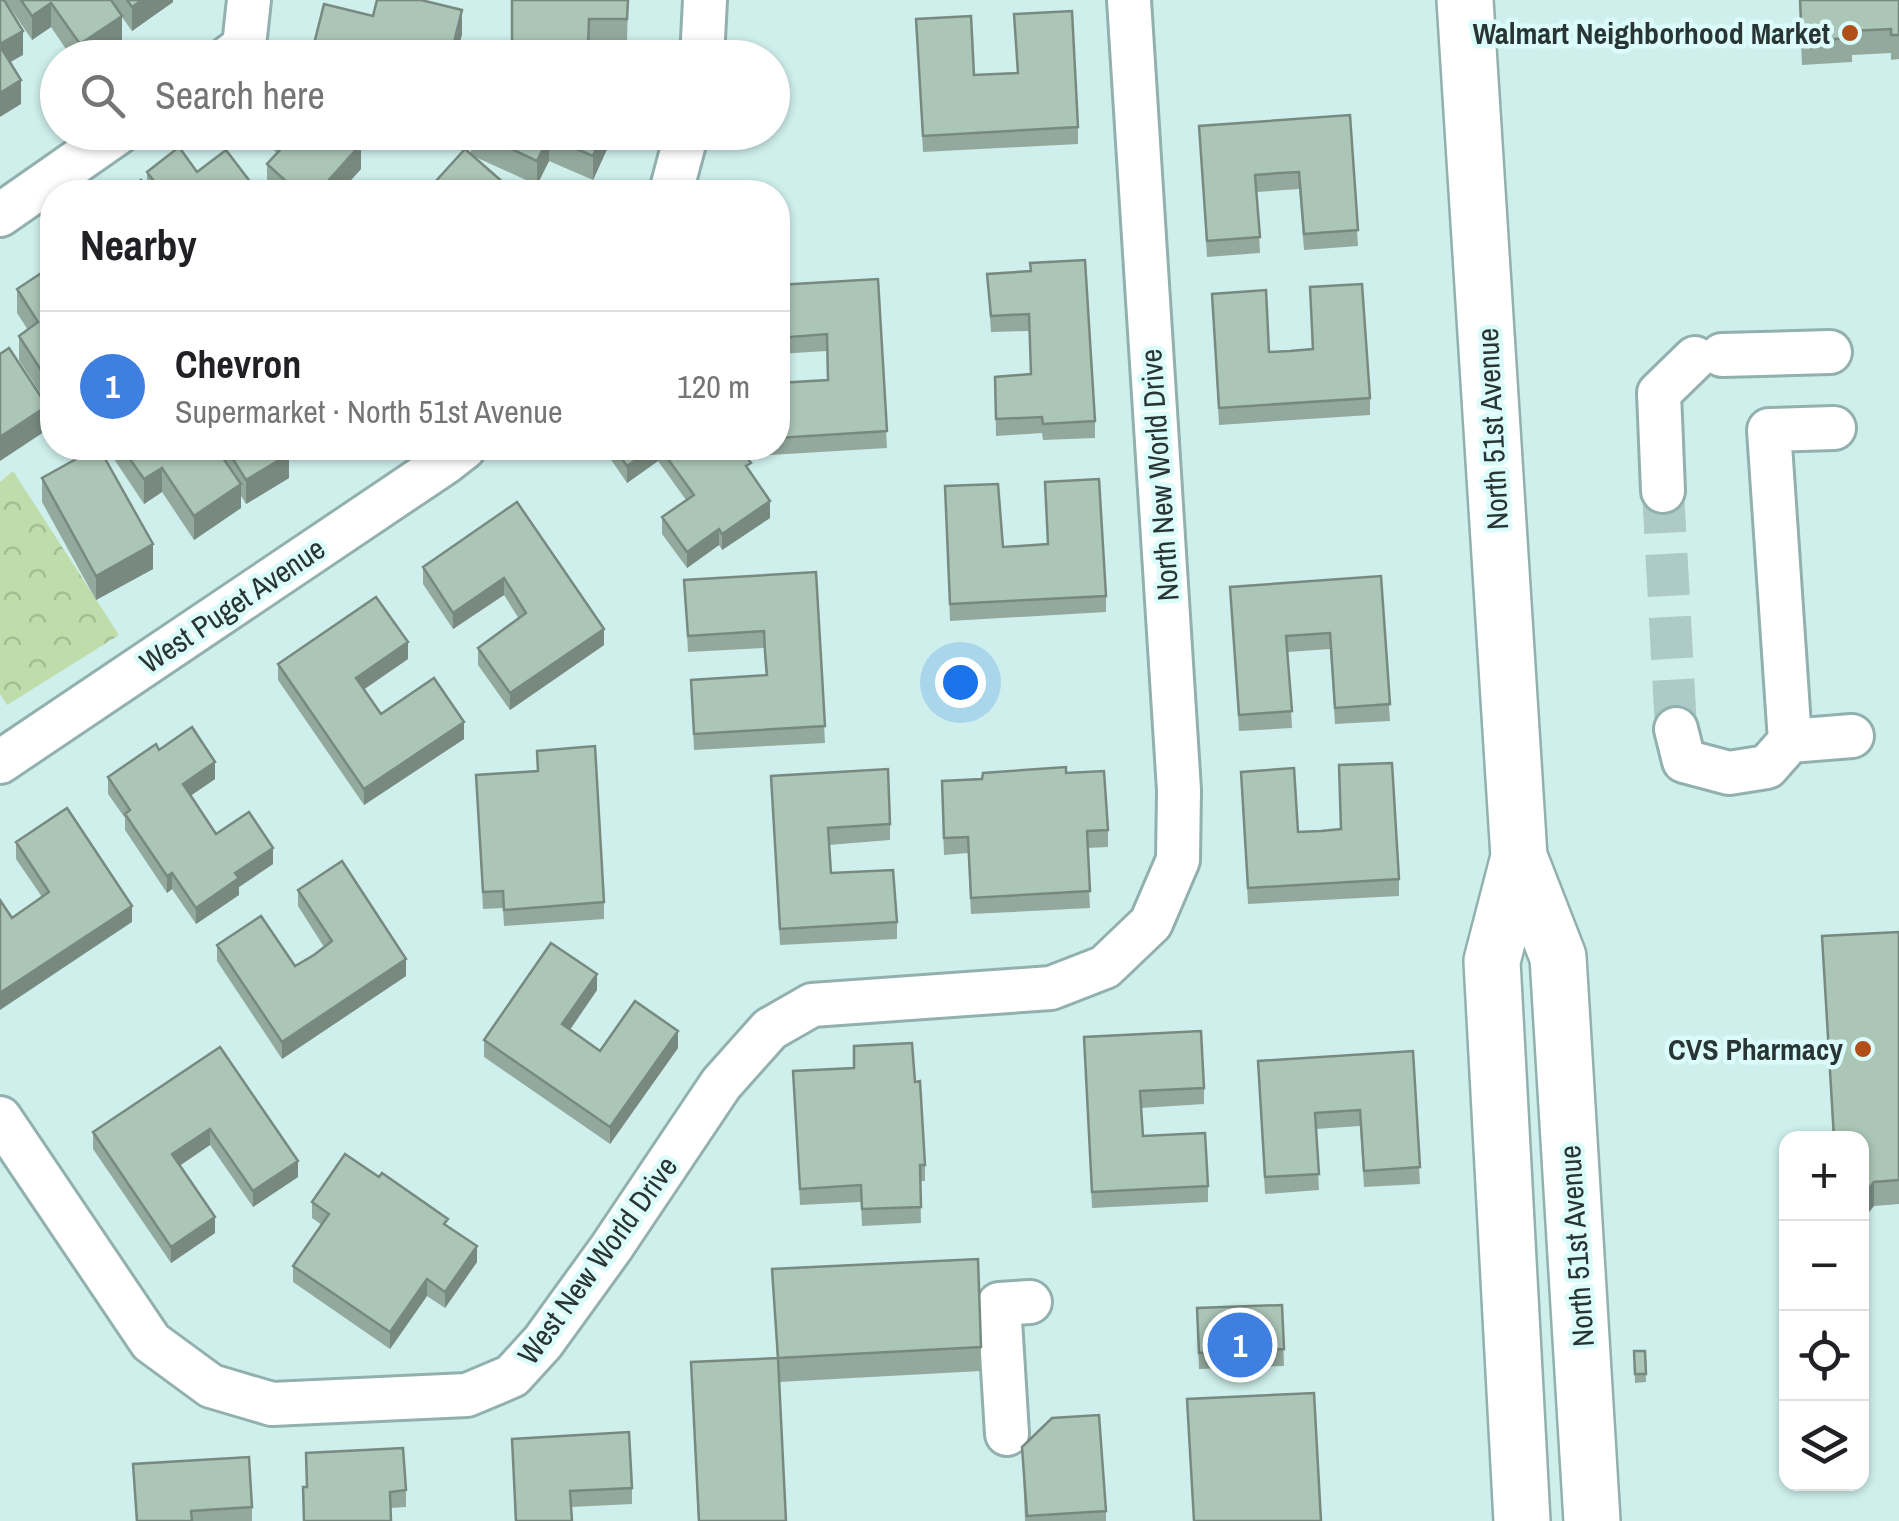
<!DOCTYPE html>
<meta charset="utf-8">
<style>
:root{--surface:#fff;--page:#f2f2f2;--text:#202124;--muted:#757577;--line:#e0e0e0;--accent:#b24e18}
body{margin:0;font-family:"Archivo Narrow",sans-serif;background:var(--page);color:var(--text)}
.controls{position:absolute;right:30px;bottom:30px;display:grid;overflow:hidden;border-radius:20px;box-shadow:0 2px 8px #0004}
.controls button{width:90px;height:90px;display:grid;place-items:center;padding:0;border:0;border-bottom:2px solid var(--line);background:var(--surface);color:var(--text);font:50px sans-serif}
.you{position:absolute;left:960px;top:682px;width:35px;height:35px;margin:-25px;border:8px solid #fff;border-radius:50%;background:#1a73e8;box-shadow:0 0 0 15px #1a73e833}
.badge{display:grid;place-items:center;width:65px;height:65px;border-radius:50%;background:var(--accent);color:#fff;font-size:32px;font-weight:700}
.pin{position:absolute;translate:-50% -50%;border:5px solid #fff;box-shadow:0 2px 10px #0006}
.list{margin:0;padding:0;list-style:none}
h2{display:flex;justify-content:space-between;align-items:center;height:130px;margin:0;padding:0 40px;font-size:42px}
h2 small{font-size:32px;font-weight:400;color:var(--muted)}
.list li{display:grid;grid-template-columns:65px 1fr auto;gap:30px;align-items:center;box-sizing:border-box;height:150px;padding:0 40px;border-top:2px solid var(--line)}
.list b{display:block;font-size:38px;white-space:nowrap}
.list p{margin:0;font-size:32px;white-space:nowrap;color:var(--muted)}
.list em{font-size:32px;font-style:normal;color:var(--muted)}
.icon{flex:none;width:55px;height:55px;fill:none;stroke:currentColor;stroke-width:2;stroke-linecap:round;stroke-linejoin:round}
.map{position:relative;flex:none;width:1899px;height:1521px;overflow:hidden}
.search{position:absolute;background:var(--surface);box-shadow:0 2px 8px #0004;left:40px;top:40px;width:750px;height:110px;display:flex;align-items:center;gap:25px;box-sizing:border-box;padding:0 35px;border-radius:55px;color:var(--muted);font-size:38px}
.panel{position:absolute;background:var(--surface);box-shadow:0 2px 8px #0004;left:40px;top:180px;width:750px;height:280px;border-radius:40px}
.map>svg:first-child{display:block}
.park{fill:url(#park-crowns)}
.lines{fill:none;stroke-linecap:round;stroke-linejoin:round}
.minor-tunnel{stroke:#adcac7;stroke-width:42;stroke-dasharray:42 21;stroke-linecap:butt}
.minor-casing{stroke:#91b0ae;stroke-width:48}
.major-casing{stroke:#91b0ae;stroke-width:60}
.minor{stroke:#fff;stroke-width:42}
.major{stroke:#fff;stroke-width:55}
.wall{fill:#93a99d}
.shaded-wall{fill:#788a80}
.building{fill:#abc5b7;stroke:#788a80;stroke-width:2.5}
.poi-dot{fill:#b24e18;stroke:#dbfcfa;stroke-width:4}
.labels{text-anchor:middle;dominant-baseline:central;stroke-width:9;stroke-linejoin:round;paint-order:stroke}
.poi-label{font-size:30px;font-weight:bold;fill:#283534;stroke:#dbfcfa;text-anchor:end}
.street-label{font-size:30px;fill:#283534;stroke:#dbfcfa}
</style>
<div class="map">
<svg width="1899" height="1521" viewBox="0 0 1899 1521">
<defs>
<pattern id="park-crowns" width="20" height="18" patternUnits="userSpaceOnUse" patternTransform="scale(2.5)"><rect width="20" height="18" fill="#bfddab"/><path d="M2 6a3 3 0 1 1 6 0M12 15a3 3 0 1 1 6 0" fill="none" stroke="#a4be94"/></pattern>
</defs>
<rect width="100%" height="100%" fill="#ceefec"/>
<path class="park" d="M13,471l106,164 -112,70 -7,-11v-212z"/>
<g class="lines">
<path class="minor-tunnel" d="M1663,491l13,238"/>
<g class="minor-casing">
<path id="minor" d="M228,58l16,-12 5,-46
M702,58l3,-58
M671,192l16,-60
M0,215l119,-83
M1722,355l108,-3
M1834,428l-65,2 21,311 62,-5
M1663,491l-4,-98 36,-35
M1676,729l8,32 45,12 38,-6 23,-26
M0,762l446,-300 18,-14
M0,1118l151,224 60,44 61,18 195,-9 45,-19 31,-34 68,-94 110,-164 49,-55 42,-24 239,-17 54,-21 46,-44 27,-63 1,-70 -50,-790
M1007,1434l-8,-130 31,-2"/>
</g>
<g class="major-casing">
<path id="major" d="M1465,0l54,857 39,100 34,564
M1519,857l-27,104 30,560"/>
</g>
<use href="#minor" class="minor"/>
<use href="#major" class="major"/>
</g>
<path class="wall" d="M5,0h168v2l-41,29 -10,-14v23l-26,18h-24l-21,-31 -19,13z
M512,0h116l-1,43h-38l-1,15h-76z
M1799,0h100v59l-8,1v-7l-39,2v7l-50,3z
M1014,14l64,113v17l-155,8 -7,-133 58,56 43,-2z
M373,16l89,18 -6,24h-144v-6z
M1350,115l8,131 -54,4 -5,-61 -42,3 3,61 -53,4 -8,-131z
M254,132h94l13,37 -21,23h-69l-4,-4v-24l10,-11z
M471,132h143v2l-21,46 -44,-19 -12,24 -64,-29 -2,-1z
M147,172h50l61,20h-134l23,-3z
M52,266l-4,139 -29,-45v-24l9,-6 -11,-17v-24z
M1030,271l65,150v17l-52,2 -1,-7 -46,3 -1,-59 36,-3 -2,-43 -38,1 -4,-58z
M878,279l9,169 -117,7 -1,-7h9v-65l50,-3 -1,-29 -49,3v-69z
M1310,287l60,111v17l-151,10 -7,-131 57,58 43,-3z
M108,448h178l3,30 -43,26 -5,-8v12l-47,32 -32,-48 -18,12 -36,-54z
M603,448h137l30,70 -48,32 -3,-5 -32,23 -25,-34v-17l24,-17 -28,-39 -31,22z
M42,478l111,91 -57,31 -54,-98z
M945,486l58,61 103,49v16l-156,9z
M517,502l87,143 -94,65 -32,-45v-17l41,-29 -15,-24 -51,34 -30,-45v-17z
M816,572l9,171 -131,7 -3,-70 75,-5 -1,-6 -1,-21 -76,4 -4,-72z
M1381,576l9,145 -55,3 -5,-75 -42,3 4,76 -53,3 -9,-144z
M408,659l-45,30 18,25 83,25 -100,66 -86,-125v-16z
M159,750l56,29 -25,17 26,38 57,30 -34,23v8l-43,29 -24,-35 -5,4 -42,-63v-12l-17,-24v-17z
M537,751l67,151v17l-100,7 -1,-18 -20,1 -7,-134 62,-4z
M1241,772l57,60 101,47v17l-151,8z
M1066,773l42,57v17l-21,1 3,60 -119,6 -3,-61 -24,2 -2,-57z
M771,776l119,48v16l-61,5 2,28 66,49v17l-117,6z
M16,842l116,80 -120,-4 30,-21 -26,-38z
M298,890l108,86 -124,83 -65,-98v-16l78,21 29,-19 -26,-41z
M1899,932v272l-25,2 -12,-68h-29l-11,-202z
M597,990l-27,40 30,21 78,-3 -68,96 -126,-87v-17z
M1084,1037l120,51v16l-63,4 2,28 65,50v16l-116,6z
M220,1047l78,130 -45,30 -43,-62 -30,20 35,68 -44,30 -78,-114v-17z
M1413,1051l7,133 -56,3 -4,-61 -44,3 3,61 -54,4 -7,-133z
M793,1071l122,11 10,83v16h-5l1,42 -59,3 -1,-24 -61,3z
M312,1202l136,24 29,36 -32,46 -18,-12 -37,53 -97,-67v-16l29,-41 -10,-7z
M772,1269l209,78v24l-202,11 7,139h-88l-7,-159 86,-4z
M1282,1305l2,61 -85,3 -2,-61z
M1634,1351h11l1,31 -11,1z
M512,1439l120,49v16l-61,3 1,14h-57z
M1022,1447l84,64v10h-81z
M133,1464l119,43v14h-116z
M303,1487l103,3v17l-15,1z"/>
<path class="shaded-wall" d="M142,0h31v2l-41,29v-24z
M51,3v24l-19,13v-24z
M462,10v24l-6,24h-6z
M122,16v24l-26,18h-16v-14z
M23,31v24l-23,13v-24z
M21,80v24l-21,13v-24z
M603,132h11v2l-21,46v-24z
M549,137v24l-12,24v-24z
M361,144v25l-21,23h-22z
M52,378v24l-4,3v-24z
M47,406v24l-47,31v-24z
M654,448h4v13l-31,22v-17z
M289,454v24l-43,26v-24z
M162,468v24l-18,12v-25z
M241,484v24l-47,32v-24z
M770,501v17l-48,32v-16z
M719,529v16l-32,23v-16z
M153,544v25l-57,31v-24z
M504,578v17l-51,34v-16z
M604,629v16l-94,65v-17z
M408,642v17l-52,36v-17z
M464,722v17l-100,66v-16z
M215,762v17l-32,22v-17z
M273,848v16l-34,23v8l-43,29v-16l39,-35z
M172,873v16l-5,4v-17z
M132,906v16l-132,88v-17z
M406,959v17l-124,83v-17z
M597,974v16l-35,51v-17z
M678,1031v17l-68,96v-17z
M210,1129v16l-38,26v-17z
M298,1161v16l-45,30v-16z
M1874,1182v24l-12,15v-24z
M215,1217v16l-44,30v-16z
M477,1246v16l-32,46v-16z
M427,1279v17l-37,53v-17z"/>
<path class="building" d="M0,0h4l19,31 -23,13z
M21,0h90l11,16 -42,28 -29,-41 -19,13z
M127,0h15l-10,7z
M377,0h44l41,10 -12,48h-116l-22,-6 12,-48 49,12z
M512,0h116l-1,19h-38l-1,27 -76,-1z
M1800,0h99v35h-8v-6l-40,2 1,7 -50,3z
M1072,11l6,116 -155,9 -7,-117 55,-3 3,59 44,-2 -4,-59z
M0,46l21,34 -21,13z
M1350,115l8,115 -54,4 -5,-62 -19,1 -25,2 5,62 -53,4 -8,-115z
M281,132h67l13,12 -43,48h-20l-31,-28 22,-24z
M475,132h128l-10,24 -44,-19 -12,24z
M179,147l18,25 29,-22 32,42h-96l-15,-20z
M465,149l49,43h-88z
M141,180l8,12h-25z
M1085,260l10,161 -52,3 -1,-7 -46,2 -1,-42 36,-3 -2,-60 -38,2 -4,-42 44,-3 -1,-8z
M52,266v112l-4,3 -29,-45 19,-14 -21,-33z
M878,279l9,152 -109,7v-55l50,-3 -1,-46 -49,4v-53z
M1362,284l8,114 -151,10 -7,-114 54,-4 3,62 21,-1 23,-2 -3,-62z
M9,348l38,58 -47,31v-83z
M96,448h3l54,96 -57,32 -54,-98z
M122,448h94l25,36 -47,32 -32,-48 -18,11z
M226,448h60l3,6 -43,26z
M614,448h40l-27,18z
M660,448h80l11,15 -5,3 24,35 -48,33 -3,-5 -32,23 -25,-35 32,-22z
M1099,479l7,117 -156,8 -5,-118 53,-2 5,63 45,-3 -3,-62z
M517,502l87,127 -94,64 -32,-45 48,-35 -22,-35 -51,35 -30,-46z
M816,572l9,154 -131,8 -3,-54 76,-5 -2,-23 -1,-21 -76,5 -4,-56z
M1381,576l9,128 -55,4 -5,-75 -44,3 6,75 -53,4 -9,-128z
M376,597l32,45 -52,36 25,36 53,-36 30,44 -100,67 -86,-125z
M192,727l23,35 -32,22 33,50 33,-22 24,36 -38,25 4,5 -43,30 -24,-35 -5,3 -42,-62 5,-4 -22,-33 48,-33 3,6z
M595,746l9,156 -100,8 -1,-19 -20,1 -7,-117 62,-4 -1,-20z
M1392,763l7,116 -151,9 -7,-116 53,-4 4,64 23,-1 20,-2 -2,-64z
M1066,767v6l38,-2 4,59 -21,1 3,60 -119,7 -3,-61 -24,1 -2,-57 40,-2 1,-6z
M888,769l2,55 -62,4 3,45 62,-3 4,52 -117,7 -9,-153z
M67,808l65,98 -132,87v-93l12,18 37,-26 -33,-50z
M342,861l64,98 -124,83 -65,-97 44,-29 34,50 19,-11 18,-14 -34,-51z
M1899,932v248l-25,2 -12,15v-59h-28l-12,-202z
M551,943l46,31 -35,50 17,12 21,15 35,-50 43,30 -68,96 -126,-87z
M1201,1031l3,57 -64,3 3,45 62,-3 3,53 -116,6 -8,-155z
M912,1043l3,39 5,-1 5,84h-5l1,42 -59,2 -1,-24 -61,4 -7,-118 61,-3v-22z
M220,1047l78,114 -45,30 -43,-62 -38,25 43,63 -44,30 -78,-115z
M1413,1051l7,116 -56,4 -4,-61 -45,3 4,61 -54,3 -7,-116z
M345,1154l34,23 3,-4 66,46 -4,5 33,22 -32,46 -18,-13 -37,53 -97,-66 36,-52 -17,-12z
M978,1259l3,88 -203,11 -6,-89z
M1282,1305l2,44 -85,4 -2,-45z
M1634,1351h11l1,23h-11z
M778,1358l8,163h-87l-8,-159z
M1314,1393l7,128h-127l-7,-122z
M1099,1415l7,96 -79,5 -5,-69 30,-29z
M629,1432l3,56 -62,3 2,30h-56l-4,-82z
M403,1448l3,42 -16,2 1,29h-87l-1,-34h4l-1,-34z
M249,1457l3,50 -61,4 1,10h-55l-4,-57z"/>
<g class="poi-dot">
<circle cx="1850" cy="33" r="10"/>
<circle cx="1863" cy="1049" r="10"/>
</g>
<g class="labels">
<g class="poi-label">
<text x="1830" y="33">Walmart Neighborhood Market</text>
<text x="1843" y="1049">CVS Pharmacy</text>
</g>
<g class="street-label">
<text transform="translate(1492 429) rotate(-93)">North 51st Avenue</text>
<text transform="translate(1159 475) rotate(-94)">North New World Drive</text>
<text transform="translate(232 605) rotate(-34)">West Puget Avenue</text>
<text transform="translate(1576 1246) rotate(-94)">North 51st Avenue</text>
<text transform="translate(597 1260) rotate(-54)">West New World Drive</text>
</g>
</g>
</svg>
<div class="controls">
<button>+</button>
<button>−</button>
<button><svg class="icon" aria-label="locate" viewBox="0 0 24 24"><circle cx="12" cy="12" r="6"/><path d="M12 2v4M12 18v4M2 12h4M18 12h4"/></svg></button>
<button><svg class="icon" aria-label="layers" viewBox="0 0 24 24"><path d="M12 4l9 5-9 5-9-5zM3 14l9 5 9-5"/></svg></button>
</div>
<div class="you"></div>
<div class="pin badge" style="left:1240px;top:1345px;background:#3f7fe0">1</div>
<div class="search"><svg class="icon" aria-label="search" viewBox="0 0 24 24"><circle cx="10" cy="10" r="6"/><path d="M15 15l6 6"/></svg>Search here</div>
<section class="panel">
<h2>Nearby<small></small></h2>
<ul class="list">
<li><span class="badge" style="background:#3f7fe0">1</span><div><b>Chevron</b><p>Supermarket · North 51st Avenue</p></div><em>120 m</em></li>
</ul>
</section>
</div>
